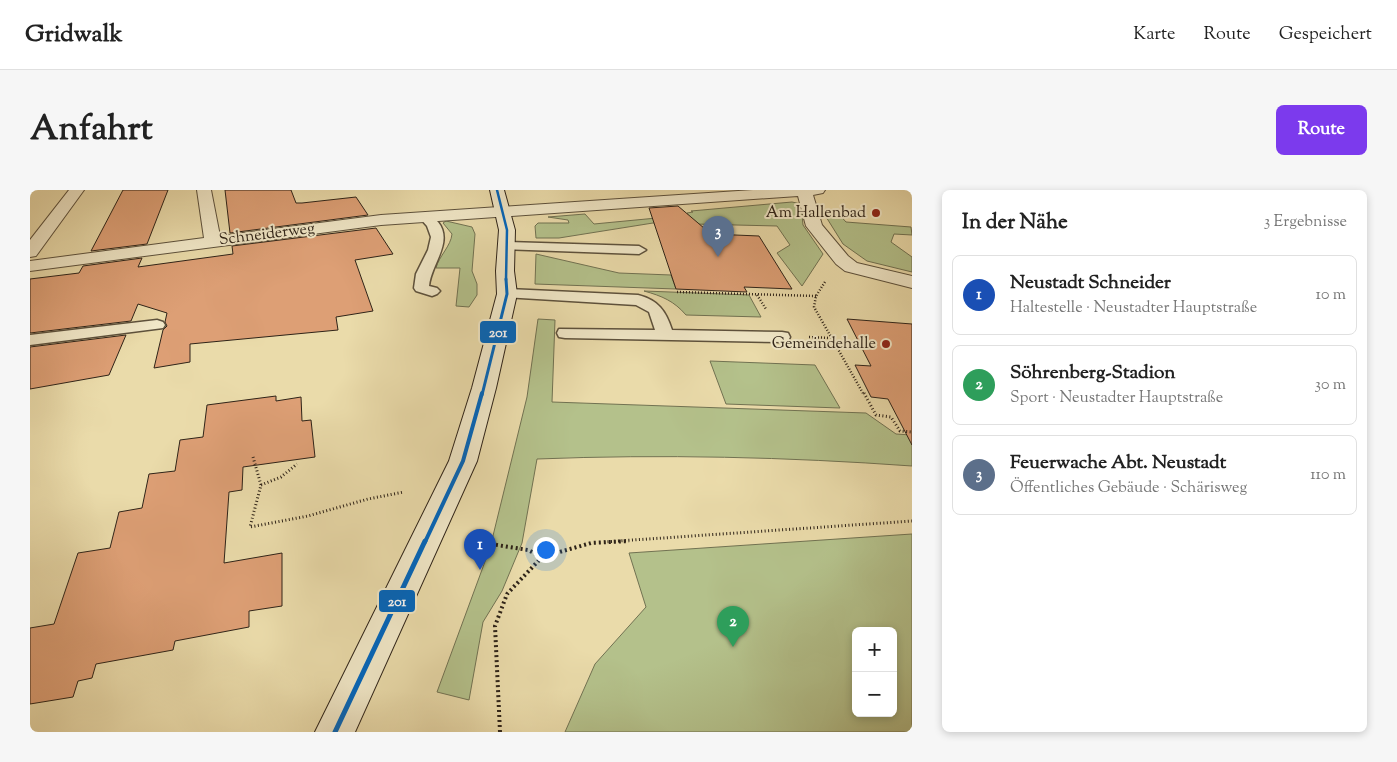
<!DOCTYPE html>
<html lang="de">
<meta charset="utf-8">
<style>
:root{--surface:#fff;--page:#f6f6f6;--text:#222;--muted:#767676;--line:#e0e0e0;--accent:#7c3aed}
body{margin:0;font-family:"Sorts Mill Goudy",serif;background:var(--page);color:var(--text)}
.controls{position:absolute;right:15px;bottom:15px;display:grid;overflow:hidden;border-radius:8px;box-shadow:0 2px 8px #0003}
.controls button{width:45px;height:45px;display:grid;place-items:center;padding:0;border:0;border-bottom:1px solid var(--line);background:var(--surface);color:var(--text);font:25px sans-serif}
.you{position:absolute;left:515px;top:359px;width:18px;height:18px;margin:-12px;border:4px solid #fff;border-radius:50%;background:#1a73e8;box-shadow:0 0 0 8px #1a73e833}
.badge{display:grid;place-items:center;width:32px;height:32px;border-radius:50%;background:var(--accent);color:#fff;font-size:16px;font-weight:700}
.pin{position:absolute;translate:-50% -41px;filter:drop-shadow(0 1px 2px #0008)}
.pin::after{content:'';position:absolute;top:26px;width:18px;height:15px;background:inherit;clip-path:polygon(0 0,100% 0,50% 100%)}
.list{margin:0;padding:0;list-style:none}
h2{display:flex;justify-content:space-between;align-items:center;height:65px;margin:0;padding:0 20px;font-size:21px}
h2 small{font-size:16px;font-weight:400;color:var(--muted)}
.list li{display:grid;grid-template-columns:32px 1fr auto;gap:15px;align-items:center;box-sizing:border-box;height:80px;margin:0 10px 10px;padding:0 10px;border:1px solid var(--line);border-radius:8px}
.list b{display:block;font-size:19px;white-space:nowrap}
.list p{margin:0;font-size:16px;white-space:nowrap;color:var(--muted)}
.list em{font-size:16px;font-style:normal;color:var(--muted)}
.map{position:relative;flex:none;width:882px;height:542px;overflow:hidden;border-radius:8px}
header{display:flex;align-items:center;gap:30px;box-sizing:border-box;height:70px;padding:0 25px;background:var(--surface);border-bottom:1px solid var(--line)}
header strong{font-size:24px}
nav{display:flex;gap:28px;margin-inline-start:auto;font-size:18px}
.intro{display:flex;align-items:center;justify-content:space-between;box-sizing:border-box;height:120px;padding:0 30px}
h1{margin:0;font-size:35px}
.button{padding:12px 22px;border-radius:8px;background:var(--accent);color:#fff;font-size:18px;font-weight:700}
main{display:flex;gap:30px;padding:0 30px}
aside{flex:1;background:var(--surface);border-radius:8px;box-shadow:0 2px 8px #0003}
.map>svg:first-child{display:block}
.green{fill:#b4c18b;stroke:#717252;fill-rule:evenodd}
.building{fill:#dd9f75;stroke:#2e2318}
.lines{fill:none;stroke-linecap:round;stroke-linejoin:round}
.lane-casing{stroke:#5d513c;stroke-width:3}
.street-casing{stroke:#5d513c;stroke-width:2}
.secondary-casing{stroke:#2e2318;stroke-width:2}
.path-far2{stroke:#2e2318;stroke-width:2.5;stroke-dasharray:1 2;stroke-linecap:butt}
.path-far1{stroke:#2e2318;stroke-width:3;stroke-dasharray:1 2.5;stroke-linecap:butt}
.path{stroke:#2e2318;stroke-width:4;stroke-dasharray:2 3;stroke-linecap:butt}
.lane{fill:#f1e8c8;fill-rule:evenodd}
.street{fill:#f1e8c8;fill-rule:evenodd}
.secondary{fill:#f1e8c8;fill-rule:evenodd}
.bus-1-far3-casing{stroke:#f1e8c8;stroke-width:5}
.bus-1-far2-casing{stroke:#f1e8c8;stroke-width:6}
.bus-1-far1-casing{stroke:#f1e8c8;stroke-width:8}
.bus-1-casing{stroke:#f1e8c8;stroke-width:9}
.bus-1-far3{stroke:#0065bd;stroke-width:2.5}
.bus-1-far2{stroke:#0065bd;stroke-width:3}
.bus-1-far1{stroke:#0065bd;stroke-width:4}
.bus-1{stroke:#0065bd;stroke-width:5}
.poi-dot{fill:#8f2418;stroke:#f1e8c8;stroke-width:2}
.labels{text-anchor:middle;dominant-baseline:central;stroke-width:4;stroke-linejoin:round;paint-order:stroke}
.far-poi-label{font-size:16px;fill:#2e2318;stroke:#f1e8c8;text-anchor:end}
.far-street-label{font-size:16px;fill:#2e2318;stroke:#f1e8c8}
.line-badge{stroke:#f1e8c8;stroke-width:2}
.badge-label{font-size:14px;text-anchor:middle;font-weight:bold;fill:#fff}
</style>
<header>
<strong>Gridwalk</strong>
<nav><a>Karte</a><a>Route</a><a>Gespeichert</a></nav>
</header>
<div class="intro"><h1>Anfahrt</h1><a class="button">Route</a></div>
<main>
<div class="map">
<svg width="882" height="542" viewBox="0 0 882 542">
<rect width="100%" height="100%" fill="#eadbaa"/>
<filter id="stains"><feTurbulence type="fractalNoise" baseFrequency=".004" numOctaves="4"/><feColorMatrix values="0 0 0 0 .2 0 0 0 0 .09 0 0 0 0 .02 0 0 0 .5 -.17"/></filter>
<radialGradient id="worn" r=".72"><stop offset=".6" stop-color="#630" stop-opacity="0"/><stop offset="1" stop-color="#630" stop-opacity=".3"/></radialGradient>
<path class="green" d="M762,12l9,2 2,21 20,29 -21,32 -25,-33 13,-8 -13,-19 -124,-3 -94,15h-23l-1,-12 3,-3h31l-1,-3 -20,-3 37,-3 9,10 94,-9 -1,-2 6,-1 -2,-1z
M793,22h14l9,10 65,5 1,8 -18,-1 -3,8 21,15v15l-45,-11 -24,-17z
M416,31l26,6 3,7 -3,37 5,13v11l-8,12 -13,-1 4,-38h-24c3,-12 15,-22 16,-34l-9,-11z
M506,64l83,19 52,2 5,14 -141,-5z
M614,101l105,4 12,22 -75,-2c-12,-14 -24,-19 -42,-24z
M508,129l17,1 -3,82 314,11 30,21 16,1v31c-125,-9 -250,-12 -375,-7l-15,84 -20,48 -19,31 -14,78 -32,-8 53,-144 37,-151z
M680,171l105,4 25,43 -114,-4z
M882,344v198h-347l30,-68 51,-57 -17,-54zM826,441h37v82h-37z"/>
<path class="building" d="M93,0h45l-21,54 -56,7z
M195,0h66l5,13h6l54,-6 12,18 -138,18z
M648,16l33,28 48,2 33,53 -48,-2 3,5 -71,-3 -27,-81z
M346,38l17,26 -38,6 18,51 -37,6 2,13 -148,14v18l-36,6 9,-38 4,-4 -2,-4 2,-9 -29,-9 -7,17 -101,12v-54l49,-6 4,-7 59,-8 -4,9 95,-13 -1,-8z
M817,129l65,5v121l-24,-46 -17,-2 -16,-32 16,1z
M96,145l-17,40 -79,14v-42z
M246,206v5l25,-4 1,24 9,-1 4,37 -72,10 -1,23 -13,2 -5,71 58,-10v53l-33,5v16l-74,14 -2,9 -77,14 -4,14 -14,3 -5,16 -43,7v-76l24,-4 24,-71 32,-5 9,-36 23,-4 7,-34 26,-3 5,-31 23,-3 4,-32z"/>
<g class="lines">
<g class="lane-casing">
<path id="lane" d="M395,23c5,2 9,5 13,9 16,20 -7,42 -9,64l8,2 3,3 -3,3 -5,2 -16,-5 -2,-3 2,-14 12,-24 3,-13 -4,-11 -8,-9z
M476,52l133,4 7,4 -7,4 -138,-5 -2,-3 2,-3z
M477,99l131,6c20,5 28,16 34,35l110,2 6,1 2,4 -2,4 -6,1 -217,-4 -6,-1 -2,-4 2,-4 96,1 -6,-18 -13,-7 -134,-8 -3,-3 3,-3z
M127,130l6,2 2,3 -2,3 -133,17v-10z"/>
</g>
<g class="street-casing">
<path id="street" d="M39,0h15l-48,66 -6,1v-17z
M167,0h14l9,46 161,-21 372,-25h72l-2,3 -10,2 9,30 26,31 9,7 55,13v12l-67,-17 -9,-7 -30,-38 -8,-30 -417,29 -351,46v-10l174,-23z"/>
</g>
<g class="secondary-casing">
<path id="secondary" d="M460,0h14l11,40 -1,41 3,23 -21,94 -19,73 -122,271h-40l134,-271 23,-73 25,-94 -1,-23 3,-41z"/>
</g>
<path class="path-far2" d="M795,92l-9,14 -2,11 50,88
M647,102l139,4
M727,105l9,14
M779,147l21,1"/>
<path class="path-far1" d="M834,203l12,22 15,2 9,14 12,1
M223,267l8,28 -11,42 58,-11 60,-17 36,-7
M231,295l20,-8 16,-13
M574,352l308,-21"/>
<path class="path" d="M461,354l37,6 14,7
M470,542l-5,-106 12,-32 35,-37 49,-14 38,-2"/>
<use href="#lane" class="lane"/>
<use href="#street" class="street"/>
<use href="#secondary" class="secondary"/>
<g class="bus-1-far3-casing">
<path id="bus-1-far3" d="M467,0l10,40 -1,50"/>
</g>
<g class="bus-1-far2-casing">
<path id="bus-1-far2" d="M452,205l25,-101 -1,-15"/>
</g>
<g class="bus-1-far1-casing">
<path id="bus-1-far1" d="M395,352l38,-81 19,-68"/>
</g>
<g class="bus-1-casing">
<path id="bus-1" d="M305,542l90,-191"/>
</g>
<use href="#bus-1-far3" class="bus-1-far3"/>
<use href="#bus-1-far2" class="bus-1-far2"/>
<use href="#bus-1-far1" class="bus-1-far1"/>
<use href="#bus-1" class="bus-1"/>
</g>
<g class="poi-dot">
<circle cx="846" cy="23" r="5"/>
<circle cx="856" cy="154" r="5"/>
</g>
<g class="labels">
<g class="far-poi-label">
<text x="836" y="23">Am Hallenbad</text>
<text x="846" y="154">Gemeindehalle</text>
</g>
<g class="far-street-label">
<text transform="translate(237 45) rotate(-7)">Schneiderweg</text>
</g>
</g>
<g class="line-badge">
<rect x="449" y="130" width="38" height="24" rx="5" fill="#0065bd"/>
<rect x="348" y="399" width="38" height="24" rx="5" fill="#0065bd"/>
</g>
<g class="badge-label">
<text x="468" y="147">201</text>
<text x="367" y="416">201</text>
</g>
<rect width="100%" height="100%" filter="url(#stains)"/>
<rect width="100%" height="100%" fill="url(#worn)"/>
</svg>
<div class="controls">
<button>+</button>
<button>−</button>
</div>
<div class="you"></div>
<div class="pin badge" style="left:450px;top:380px;background:#1a4fb4">1</div>
<div class="pin badge" style="left:703px;top:457px;background:#2e9e5b">2</div>
<div class="pin badge" style="left:688px;top:67px;background:#5c6f8a">3</div>
</div>
<aside>
<h2>In der Nähe<small>3 Ergebnisse</small></h2>
<ul class="list">
<li><span class="badge" style="background:#1a4fb4">1</span><div><b>Neustadt Schneider</b><p>Haltestelle · Neustadter Hauptstraße</p></div><em>10 m</em></li>
<li><span class="badge" style="background:#2e9e5b">2</span><div><b>Söhrenberg-Stadion</b><p>Sport · Neustadter Hauptstraße</p></div><em>30 m</em></li>
<li><span class="badge" style="background:#5c6f8a">3</span><div><b>Feuerwache Abt. Neustadt</b><p>Öffentliches Gebäude · Schärisweg</p></div><em>110 m</em></li>
</ul>
</aside>
</main>
